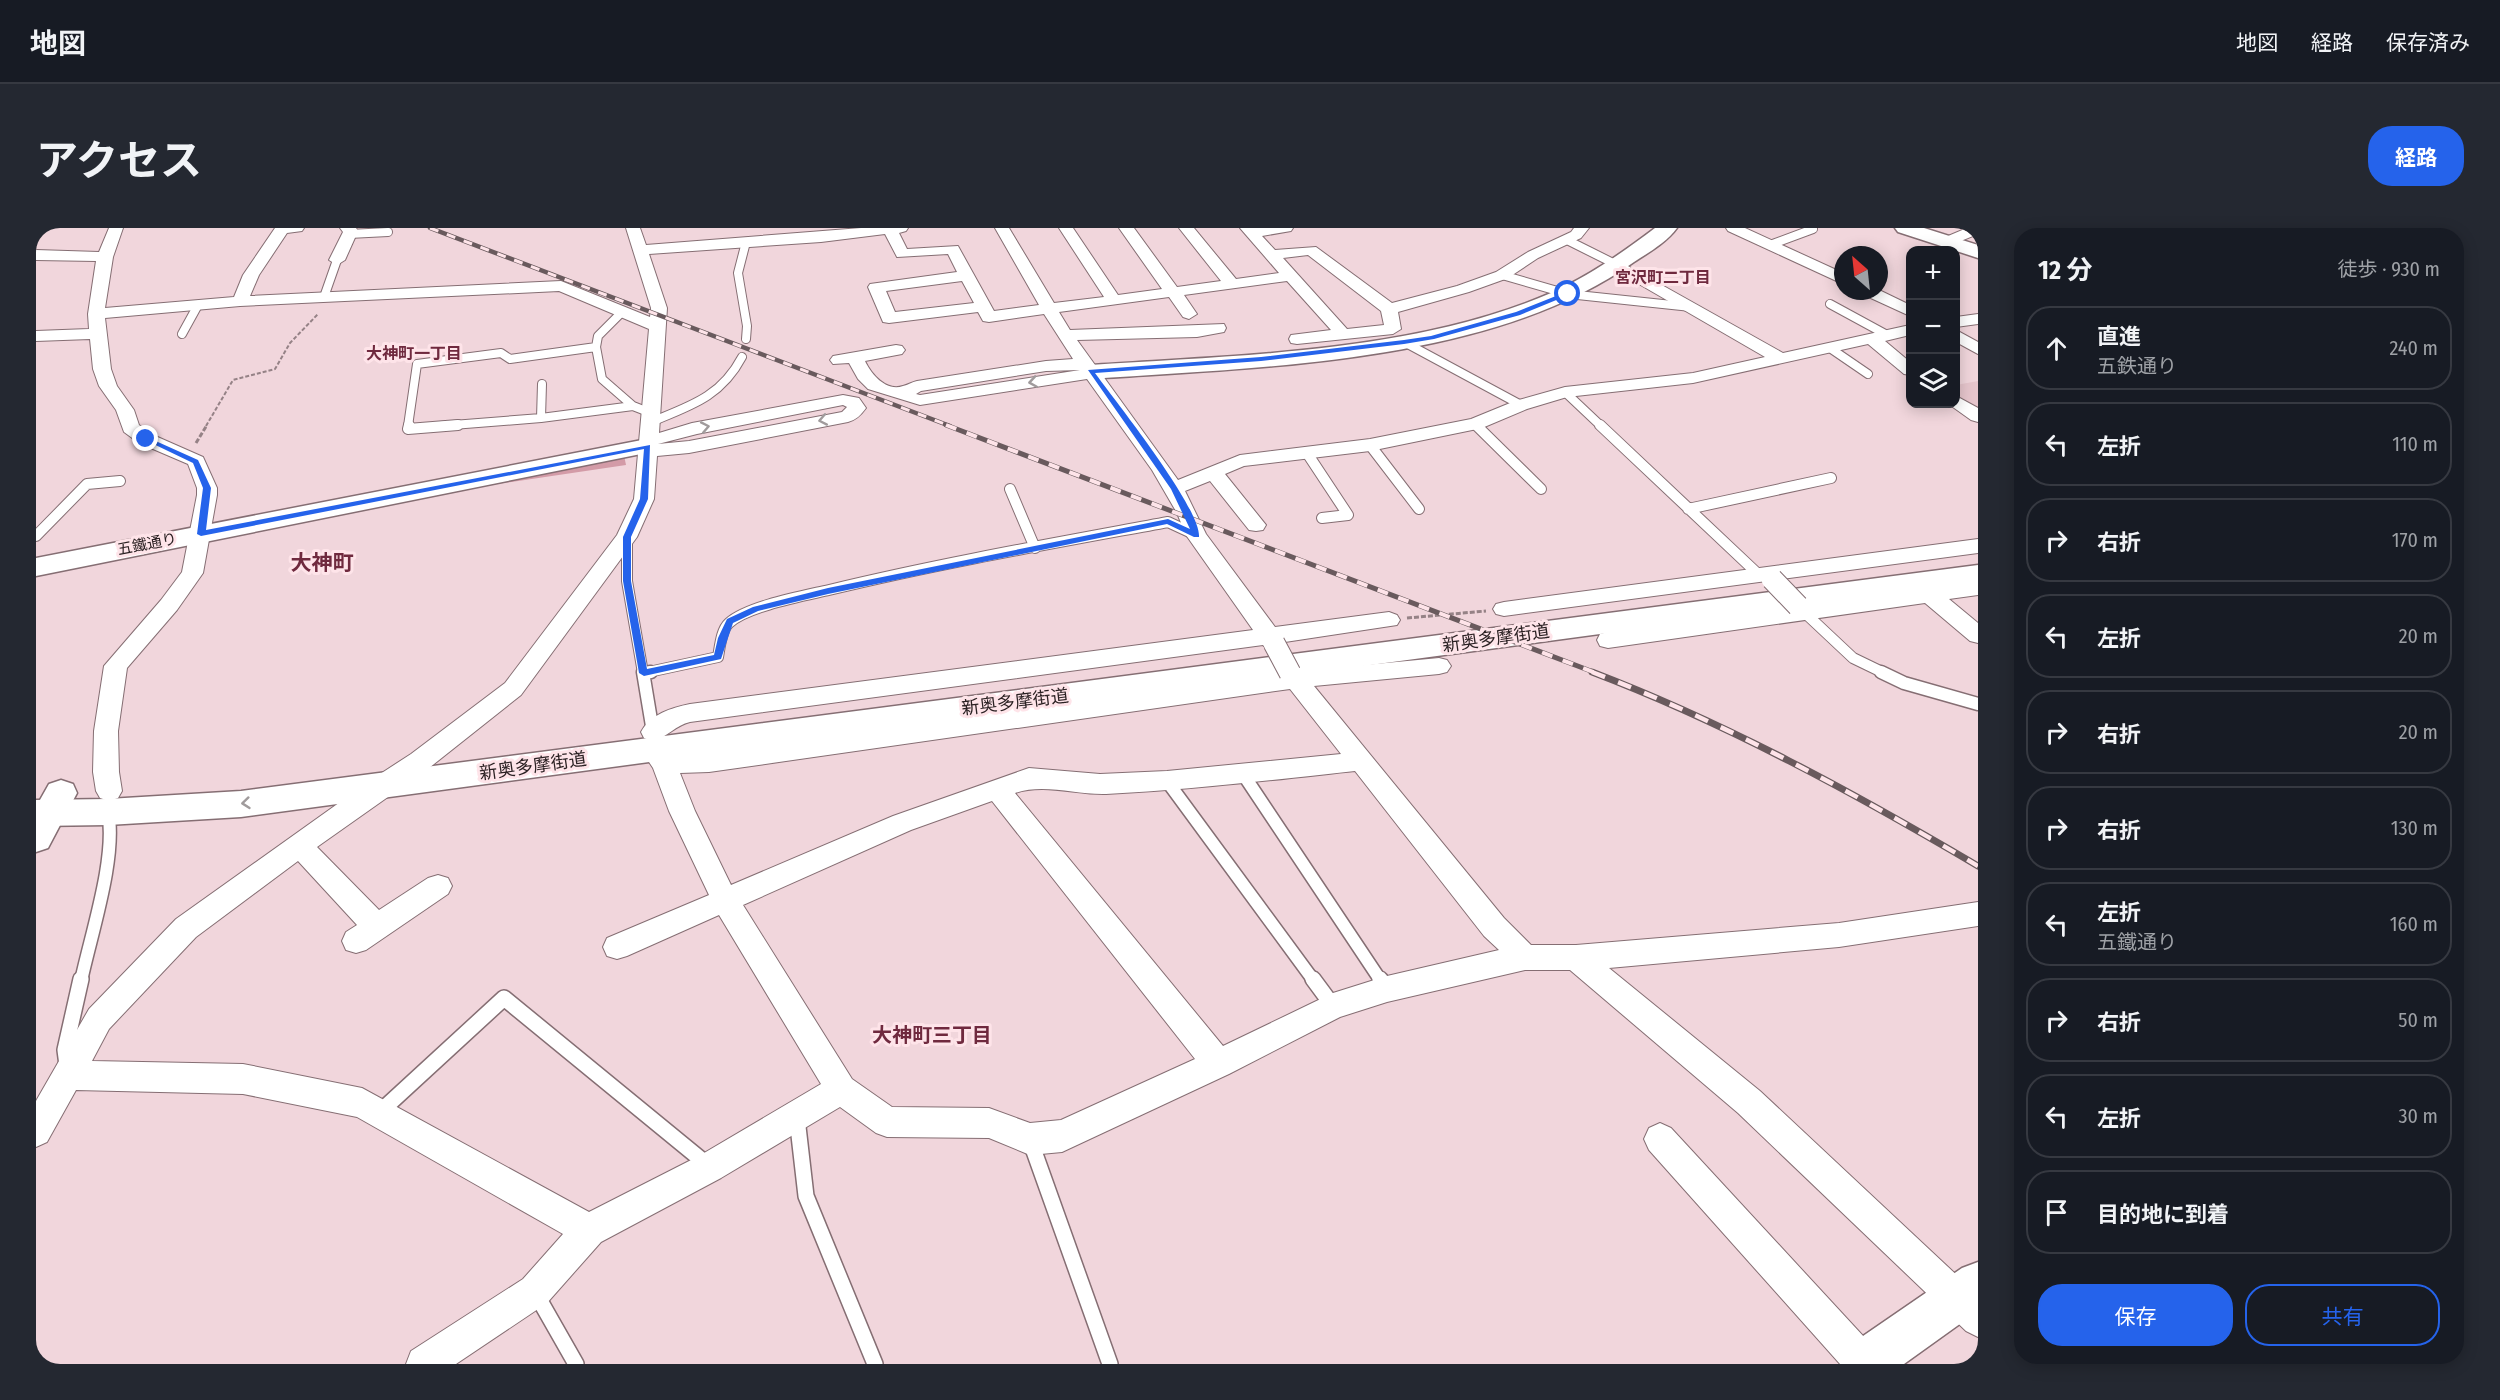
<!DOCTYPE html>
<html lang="ja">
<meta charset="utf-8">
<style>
:root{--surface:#171b24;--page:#242831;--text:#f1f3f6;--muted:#9ea1a6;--line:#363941;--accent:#2563eb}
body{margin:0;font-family:"Fira Sans Condensed","Noto Sans JP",sans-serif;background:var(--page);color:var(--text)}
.controls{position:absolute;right:18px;top:18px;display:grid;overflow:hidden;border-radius:12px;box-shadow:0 3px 15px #0003}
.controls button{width:54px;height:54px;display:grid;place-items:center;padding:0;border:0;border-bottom:2px solid var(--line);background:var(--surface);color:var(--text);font:30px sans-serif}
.compass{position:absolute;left:1798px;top:18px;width:54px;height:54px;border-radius:50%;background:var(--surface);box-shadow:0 3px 15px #0003;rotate:333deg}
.stop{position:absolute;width:18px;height:18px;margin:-14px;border:4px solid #2563eb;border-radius:50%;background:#fff}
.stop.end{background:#2563eb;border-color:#fff;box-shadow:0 2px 6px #0008}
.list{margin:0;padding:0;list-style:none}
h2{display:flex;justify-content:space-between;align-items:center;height:78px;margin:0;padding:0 24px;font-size:26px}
h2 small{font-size:20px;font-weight:400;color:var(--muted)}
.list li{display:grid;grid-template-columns:39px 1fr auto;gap:18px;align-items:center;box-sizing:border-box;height:84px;margin:0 12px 12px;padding:0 12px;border:2px solid var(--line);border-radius:24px}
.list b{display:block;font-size:22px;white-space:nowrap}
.list p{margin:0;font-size:20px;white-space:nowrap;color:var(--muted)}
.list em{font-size:20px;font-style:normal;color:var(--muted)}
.actions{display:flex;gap:12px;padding:18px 24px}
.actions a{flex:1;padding:14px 0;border:2px solid var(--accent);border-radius:24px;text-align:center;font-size:21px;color:var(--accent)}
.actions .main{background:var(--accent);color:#fff}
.icon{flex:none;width:33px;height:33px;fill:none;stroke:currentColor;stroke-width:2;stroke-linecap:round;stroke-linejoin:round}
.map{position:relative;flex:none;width:1942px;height:1136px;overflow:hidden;border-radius:24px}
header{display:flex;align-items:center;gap:36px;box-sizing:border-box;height:84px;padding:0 30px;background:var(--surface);border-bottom:2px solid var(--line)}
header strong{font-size:28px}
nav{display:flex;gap:33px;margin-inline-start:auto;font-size:21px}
.intro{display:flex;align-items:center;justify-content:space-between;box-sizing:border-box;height:144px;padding:0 36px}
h1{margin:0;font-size:42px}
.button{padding:15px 27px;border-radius:24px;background:var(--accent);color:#fff;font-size:21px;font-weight:700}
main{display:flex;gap:36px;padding:0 36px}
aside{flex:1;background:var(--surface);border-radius:24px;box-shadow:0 3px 15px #0003}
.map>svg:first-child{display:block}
.built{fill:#e7c6cd}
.green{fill:#d39ba7}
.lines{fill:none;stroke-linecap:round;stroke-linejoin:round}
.lane-far3-casing{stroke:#856e73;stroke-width:10}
.lane-far2-casing{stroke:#856e73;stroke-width:12}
.lane-far1-casing{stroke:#856e73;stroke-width:15}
.lane-casing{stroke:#856e73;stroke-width:18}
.street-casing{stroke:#856e73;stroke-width:2}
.secondary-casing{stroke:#856e73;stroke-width:3}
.primary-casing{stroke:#856e73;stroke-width:3}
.path-far1{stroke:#958286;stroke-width:2;stroke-dasharray:4 2;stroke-linecap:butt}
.path{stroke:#958286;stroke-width:3;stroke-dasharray:5 2;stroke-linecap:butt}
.lane-far3{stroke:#fff;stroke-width:8}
.lane-far2{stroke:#fff;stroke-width:10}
.lane-far1{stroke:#fff;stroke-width:12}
.lane{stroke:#fff;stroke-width:15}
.street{fill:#fff;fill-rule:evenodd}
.secondary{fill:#fff;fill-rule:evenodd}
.primary{fill:#fff;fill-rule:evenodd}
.rail-far2-casing{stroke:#695a5d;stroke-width:4.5}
.rail-far1-casing{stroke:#695a5d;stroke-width:5}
.rail-casing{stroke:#695a5d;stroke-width:7}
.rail-far2{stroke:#fee4e9;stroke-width:3;stroke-dasharray:9;stroke-linecap:butt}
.rail-far1{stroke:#fee4e9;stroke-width:4;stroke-dasharray:11;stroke-linecap:butt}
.rail{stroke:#fee4e9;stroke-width:4.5;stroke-dasharray:14;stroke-linecap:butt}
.street-bridge-casing{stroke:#856e73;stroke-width:23;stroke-linecap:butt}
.street-bridge{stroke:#fff;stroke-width:21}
.oneway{stroke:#a09b9c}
.route{fill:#2563eb}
.labels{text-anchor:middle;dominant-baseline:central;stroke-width:6;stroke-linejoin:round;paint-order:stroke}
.far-street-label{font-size:15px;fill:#2b2123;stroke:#fee4e9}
.far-neighbourhood-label{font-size:16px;font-weight:bold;fill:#6f293e;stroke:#fee4e9}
.street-label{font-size:18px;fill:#2b2123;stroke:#fee4e9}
.neighbourhood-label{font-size:20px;font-weight:bold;fill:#6f293e;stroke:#fee4e9}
.quarter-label{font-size:21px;font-weight:bold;fill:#6f293e;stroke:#fee4e9}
</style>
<header>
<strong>地図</strong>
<nav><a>地図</a><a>経路</a><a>保存済み</a></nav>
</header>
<div class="intro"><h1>アクセス</h1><a class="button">経路</a></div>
<main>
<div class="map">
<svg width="1942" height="1136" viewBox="0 0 1942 1136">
<rect width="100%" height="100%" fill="#f1d6dc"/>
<path class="built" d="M1942,153v31l-22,-16v-11z"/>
<path class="green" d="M588,227l2,10 -183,27z"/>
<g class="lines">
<g class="lane-far3-casing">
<path id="lane-far3" d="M313,6l39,-2
M1531,12l52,26
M710,14l-8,31 9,53 -1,13
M1734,17l43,-16 -2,-1
M1466,47l66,19 123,13
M288,69l13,-37
M1794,76l57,31
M585,85l-23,23 -2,11 6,32 31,27
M146,106l16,-29
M1368,114l117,63
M1794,120l38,26
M1529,164l36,34
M505,190l1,-34
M615,194c39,-16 70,-25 91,-65
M1439,196l2,2
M372,198l9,-62 84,-11 9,6 86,-12
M404,198l101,-8 92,-12 18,7"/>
</g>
<g class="lane-far2-casing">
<path id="lane-far2" d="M373,197l-1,4 50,-4
M1440,197l65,64
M1564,197l158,149
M1334,217l49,64
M1271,225l41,62 -26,3
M974,261l25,59
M1652,281l143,-31
M0,308l51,-52 33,-3
M591,309v44l16,92
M1768,384l49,46 31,15
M608,445l74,-16c2,-10 3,-27 11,-34 19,-17 74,-27 100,-33 112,-27 226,-47 339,-68l28,13"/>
</g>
<g class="lane-far1-casing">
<path id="lane-far1" d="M607,444l10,60
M1845,444l23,11 74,21
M608,445l7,-1
M1207,546l138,207
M1131,553l147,200
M45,753c10,-47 36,-124 27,-169"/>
</g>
<g class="lane-casing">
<path id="lane" d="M1277,751l20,27
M1344,751l7,10
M31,837l-2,-15 16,-71
M344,884l124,-114 205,168
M761,890l9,78 69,168
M994,912l80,224
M499,1064l41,72"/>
</g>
<g class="street-casing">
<path id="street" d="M73,0h14l-10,29 -8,51 129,-11 9,-22 32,-47h29l-2,3 -15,2 -28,42 -9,21 311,-15 89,36 1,-9 -25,-80h14l6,17 215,-17h47l-2,3 -7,2 8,16 51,-3 36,65 45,-6 -44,-77h14l45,75 50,-6 -45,-69h14l45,67 44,-6 -43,-61h15l43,59 44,-6 -42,-53h15l42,51 43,-6 -39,-45h53l-2,3 -29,5 13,14 41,-3 76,56 65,-17 39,-14 32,-20 43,-20 3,-4h15l-8,10 -43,20 -30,20 -39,14 -71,20 3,17 -8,5 -96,10 -6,-1 -2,-4 2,-4 40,-5 -44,-49 -103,14 13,19 -8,5 -6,-2 -14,-20 -110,15 11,18 154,-6 2,4 -2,4 -27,5 -120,3 101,140 62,-25 130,-16 101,-20 44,-18 50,-14 128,-14 72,-16 -152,-88 -2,-3 2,-3 6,-2 164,92 127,-28v10l-25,6 25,21v13l-6,-1 -36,-30 -175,39 -126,14 -40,12 -45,19 -112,23 -126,15 -19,8 41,51 -3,5 -7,1 -7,-1 -39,-49 -25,10 21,43 69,93 114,-15 8,3 3,5 -3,5 -112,17 -3,7c-8,2 -14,3 -19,-4l-573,77c-14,3 -23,15 -36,19l8,2 8,11 39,-2 570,-78 3,-7 8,-2 11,6 138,-13 8,2 4,6 -4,6 -8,2 -125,12 190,232 27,27h45l263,-22 139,-21v24l-139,21 -230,21 151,123 218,204v42l-12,-6 -228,-218 -168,-143h-45l-138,32 -47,15 -111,57 -167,78 -32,3 -41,-17 -102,-1 -11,-4 -36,-26 -119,71 -120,64 -54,61 -91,61h-50l5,-13 112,-72 40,-45 -206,-117 -114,-23 -167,-4 -29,52 -11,5v-46l53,-92 87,-90 195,-139 40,-26 94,-71 112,-148 17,-36 15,-170 -90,-38 -319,15 -135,12 6,51 6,17 17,24 5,15 14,10 50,22 14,31v7l-14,78 -26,37 -50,58 -9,63 1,41 3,19 -4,7 -9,3 -9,-3 -4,-7 -3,-19 1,-41 10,-65 57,-66 21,-28 15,-77v-7l-9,-24 -49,-21 -15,-11 -8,-22 -17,-24 -6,-17 -3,-30 -54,2v-10l53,-2 -1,-15 8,-53 -60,-1v-10l63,2zM849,6l12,23 51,-3 9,18 -87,12 -2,3 15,35 6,1 89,-11 5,9 6,1 55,-8 29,45 -27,2 -129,20c-5,1 -9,4 -14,5 -17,6 -32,-12 -38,-25l37,-7 3,-4 -3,-4 -6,-1 -63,11 -3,4 3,4 16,-1 9,16 10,10 52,16 167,-26 65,91 25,43 9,22 67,95 -563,74c-19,4 -39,10 -49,28l3,6 8,3 -8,2 -3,7 12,18 16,43 40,84 -102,43 -4,9 4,9 10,3 10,-3 92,-41 102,169 -122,72 -110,56 -227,-124 -119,-24 -151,-3 17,-32 87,-92 102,-76 59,64 -11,7 -4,9 4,9 10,3 10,-3 82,-56 4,-8 -4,-8 -10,-3 -10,3 -49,32 -62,-63 112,-79 92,-73 116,-158 17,-38 3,-43 32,-3 159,-31c8,-2 13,-7 18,-14l-7,-10 -16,-3 -151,28 -33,10 8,-125 -18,-54 172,-12zM1272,27l73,56 3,14 -37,4 -64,-71zM926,53l12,22 -79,9 -9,-21zM1044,142l-160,25 -4,-1 5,-3 125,-20zM807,177l4,2 -5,5 -153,29 -31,3 39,-10zM1254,461l51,65 -174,17 -67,3 -71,-6 -136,48 -162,69 -36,-74 -15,-38 29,-1zM1319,543l129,165 15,14 -112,26 -54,17 -110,53 -208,-253c29,-10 61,2 91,1 83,-4 166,-14 249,-23zM956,573l203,258 -134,61 -31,3 -41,-15 -97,-1 -40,-28 -109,-174 168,-75z
M304,0h16l2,3 -13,29 -8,5 -8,-5 14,-28z
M1690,0h19l98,45v11l-115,-53z
M1931,0h11v6l-32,13 -8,-5 3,-3z
M1843,62l31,15v11l-48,-22 -2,-3z
M1942,86v10l-22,3v-10z
M1920,102l22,12v12l-22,-12z
M1920,168l22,12v14l-7,-2 -21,-15 6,-1z
M1942,311v14l-474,63 -8,-2 -3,-5 3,-5 8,-2z
M1942,353v14l-29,4 29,24v20l-8,-2 -45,-38 -317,45 -8,-2 -3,-6 3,-6 8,-2z
M1624,895l11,5 206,223 5,13h-42l-191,-214 -5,-11 5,-11z"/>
</g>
<g class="secondary-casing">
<path id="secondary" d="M1619,0h22c-10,14 -29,25 -43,34 -143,102 -374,105 -544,117l-8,-2 -3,-5 3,-5 8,-2c148,-10 323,-12 461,-72 38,-17 71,-40 104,-65z
M1859,0h29l54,17v13l-80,-26z
M611,211l9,2 3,5 -3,5 -620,125v-18z
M25,552l12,4 4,9 -29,55 -12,4v-45l13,-23z"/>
</g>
<g class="primary-casing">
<path id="primary" d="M1942,337v18l-1737,234 -133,8 -72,1v-26l72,-1 133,-8z
M1942,1034v49l-74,53h-63l6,-17 115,-79z"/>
</g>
<path class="path-far1" d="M170,198l27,-46 42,-11 15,-26 28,-29"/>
<path class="path" d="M160,215l11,-18
M1371,390l79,-7"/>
<use href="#lane-far3" class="lane-far3"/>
<use href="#lane-far2" class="lane-far2"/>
<use href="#lane-far1" class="lane-far1"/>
<use href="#lane" class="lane"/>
<use href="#street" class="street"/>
<use href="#secondary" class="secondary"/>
<use href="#primary" class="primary"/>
<g class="rail-far2-casing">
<path id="rail-far2" d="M394,0l520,198"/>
</g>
<g class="rail-far1-casing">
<path id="rail-far1" d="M910,197l650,248"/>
</g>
<g class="rail-casing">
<path id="rail" d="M1556,444c134,51 262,121 386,194"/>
</g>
<use href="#rail-far2" class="rail-far2"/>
<use href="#rail-far1" class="rail-far1"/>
<use href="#rail" class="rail"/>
<g class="street-bridge-casing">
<path id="street-bridge" d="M1736,351l26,27
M1238,415l16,30"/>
</g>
<use href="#street-bridge" class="street-bridge"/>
</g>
<defs><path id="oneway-chevron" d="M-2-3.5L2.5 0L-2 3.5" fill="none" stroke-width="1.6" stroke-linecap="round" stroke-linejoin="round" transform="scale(1.5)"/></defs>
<g class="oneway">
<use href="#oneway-chevron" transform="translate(997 154) rotate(171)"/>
<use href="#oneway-chevron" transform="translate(787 192) rotate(169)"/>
<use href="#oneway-chevron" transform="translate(669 199) rotate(-11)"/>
<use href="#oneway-chevron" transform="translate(210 575) rotate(174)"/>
</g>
<path class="route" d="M1530,64l5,2 -51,21 -86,24 -30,5 -143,17 -166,12c21,29 106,135 104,164h-5l-27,-13 -339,70 -70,17 -25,12 -12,36 -77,17 -5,-3 -16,-92v-44l17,-38 4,-50 -443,87 -4,-2 6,-46 -10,-25 -50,-24 6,-1 49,22 13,28 -5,42 444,-85 -2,54 -17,38v44l16,88 67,-14 4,-17 9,-19 26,-12 75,-19 340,-69 22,10 -19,-40 -83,-119 173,-13 143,-17 27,-4 85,-24z"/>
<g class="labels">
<g class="far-street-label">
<text transform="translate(111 316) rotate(-11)">五鐵通り</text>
</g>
<g class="far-neighbourhood-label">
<text x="1627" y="49">宮沢町二丁目</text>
<text x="378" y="125">大神町一丁目</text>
</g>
<g class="street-label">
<text transform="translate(1460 410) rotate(-8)">新奥多摩街道</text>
<text transform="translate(979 474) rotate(-7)">新奥多摩街道</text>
<text transform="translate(497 538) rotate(-8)">新奥多摩街道</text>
</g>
<g class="neighbourhood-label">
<text x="896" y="807">大神町三丁目</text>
</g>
<g class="quarter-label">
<text x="286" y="335">大神町</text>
</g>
</g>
</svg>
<div class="controls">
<button>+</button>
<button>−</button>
<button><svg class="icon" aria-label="layers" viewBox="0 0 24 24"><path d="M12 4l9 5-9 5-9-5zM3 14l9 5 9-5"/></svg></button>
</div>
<svg class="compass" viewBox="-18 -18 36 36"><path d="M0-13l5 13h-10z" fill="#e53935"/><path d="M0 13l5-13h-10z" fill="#9ea1a6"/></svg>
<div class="stop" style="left:1532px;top:66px"></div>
<div class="stop end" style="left:110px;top:211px"></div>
</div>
<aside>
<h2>12 分<small>徒歩 · 930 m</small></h2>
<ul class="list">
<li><svg class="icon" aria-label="ahead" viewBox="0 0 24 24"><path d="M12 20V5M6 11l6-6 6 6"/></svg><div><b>直進</b><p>五鉄通り</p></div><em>240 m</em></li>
<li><svg class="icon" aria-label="left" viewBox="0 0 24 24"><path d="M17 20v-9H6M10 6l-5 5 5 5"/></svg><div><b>左折</b></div><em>110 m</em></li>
<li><svg class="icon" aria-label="right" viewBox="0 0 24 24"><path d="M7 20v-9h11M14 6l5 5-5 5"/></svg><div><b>右折</b></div><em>170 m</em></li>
<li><svg class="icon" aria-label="left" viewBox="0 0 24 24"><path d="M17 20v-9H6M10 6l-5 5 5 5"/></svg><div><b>左折</b></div><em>20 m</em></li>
<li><svg class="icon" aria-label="right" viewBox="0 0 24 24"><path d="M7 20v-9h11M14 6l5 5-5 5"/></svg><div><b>右折</b></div><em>20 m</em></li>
<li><svg class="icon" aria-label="right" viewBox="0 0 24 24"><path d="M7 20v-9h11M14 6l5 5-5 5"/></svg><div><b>右折</b></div><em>130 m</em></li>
<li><svg class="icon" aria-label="left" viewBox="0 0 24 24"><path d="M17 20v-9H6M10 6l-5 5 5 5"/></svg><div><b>左折</b><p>五鐵通り</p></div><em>160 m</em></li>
<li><svg class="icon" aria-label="right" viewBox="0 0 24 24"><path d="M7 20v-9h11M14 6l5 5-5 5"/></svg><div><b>右折</b></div><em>50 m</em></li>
<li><svg class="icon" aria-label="left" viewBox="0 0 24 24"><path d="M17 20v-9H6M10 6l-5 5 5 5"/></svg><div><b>左折</b></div><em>30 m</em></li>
<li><svg class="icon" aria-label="arrive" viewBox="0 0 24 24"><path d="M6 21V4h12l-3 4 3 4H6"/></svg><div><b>目的地に到着</b></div></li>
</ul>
<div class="actions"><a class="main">保存</a><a>共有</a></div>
</aside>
</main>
